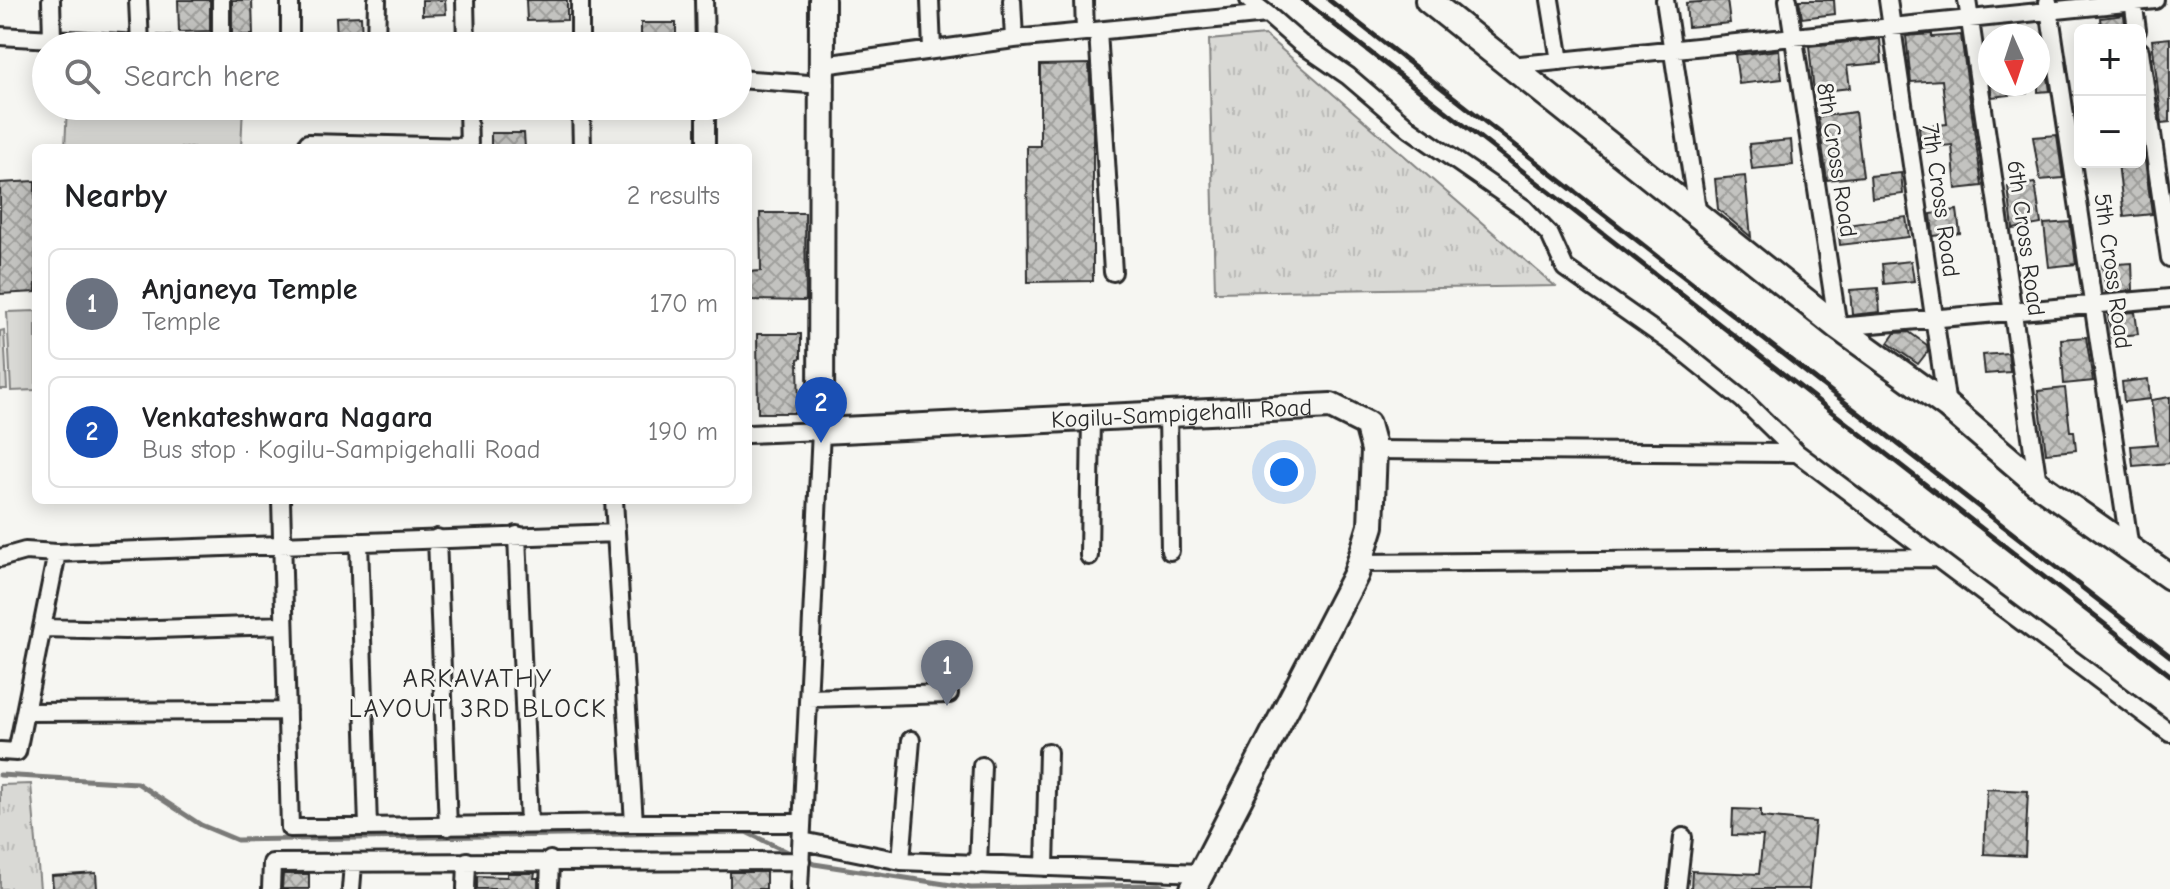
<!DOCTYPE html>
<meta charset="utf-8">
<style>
:root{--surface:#fff;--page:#f6f6f6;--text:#202124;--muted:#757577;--line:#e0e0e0;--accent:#c8321e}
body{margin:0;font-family:"Comic Neue",sans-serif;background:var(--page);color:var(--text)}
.controls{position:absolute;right:24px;top:24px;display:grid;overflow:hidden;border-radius:12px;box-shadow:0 4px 20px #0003}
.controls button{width:72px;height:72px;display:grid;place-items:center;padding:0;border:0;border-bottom:2px solid var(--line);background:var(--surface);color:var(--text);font:40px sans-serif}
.compass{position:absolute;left:1978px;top:24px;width:72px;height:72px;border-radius:50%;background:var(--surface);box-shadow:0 4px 20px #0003;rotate:177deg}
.you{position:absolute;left:1284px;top:472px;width:28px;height:28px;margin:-20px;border:6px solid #fff;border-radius:50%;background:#1a73e8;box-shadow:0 0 0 12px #1a73e833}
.badge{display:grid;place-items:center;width:52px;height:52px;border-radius:50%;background:var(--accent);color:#fff;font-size:26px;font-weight:700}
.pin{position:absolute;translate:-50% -66px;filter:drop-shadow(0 2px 4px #0008)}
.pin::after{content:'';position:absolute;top:42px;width:28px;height:24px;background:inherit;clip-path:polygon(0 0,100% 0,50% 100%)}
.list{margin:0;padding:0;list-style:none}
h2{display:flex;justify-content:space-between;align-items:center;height:104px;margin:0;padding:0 32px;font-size:34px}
h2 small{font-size:26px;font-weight:400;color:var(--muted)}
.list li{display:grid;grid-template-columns:52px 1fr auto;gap:24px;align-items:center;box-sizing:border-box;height:112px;margin:0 16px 16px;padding:0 16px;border:2px solid var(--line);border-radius:12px}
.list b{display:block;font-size:30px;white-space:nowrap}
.list p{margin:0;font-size:26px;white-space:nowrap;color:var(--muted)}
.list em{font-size:26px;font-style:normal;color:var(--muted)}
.icon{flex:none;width:44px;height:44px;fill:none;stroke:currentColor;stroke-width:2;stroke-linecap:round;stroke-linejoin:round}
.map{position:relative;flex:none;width:2170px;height:889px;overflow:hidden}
.search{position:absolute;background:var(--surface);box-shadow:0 4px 20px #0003;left:32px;top:32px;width:720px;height:88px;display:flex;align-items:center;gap:20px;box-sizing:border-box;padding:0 28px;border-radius:44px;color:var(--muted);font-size:30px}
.panel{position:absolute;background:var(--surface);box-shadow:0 4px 20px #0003;left:32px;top:144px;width:720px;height:360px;border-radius:12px}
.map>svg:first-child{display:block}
.grass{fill:url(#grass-tufts);stroke:#828280;stroke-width:2}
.pitch{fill:#d9d9d5;stroke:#828280;stroke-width:2}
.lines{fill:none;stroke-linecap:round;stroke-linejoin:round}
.stream{stroke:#7a7a78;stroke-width:5}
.building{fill:url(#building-cross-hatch);stroke:#2b2b2b;stroke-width:2}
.street-casing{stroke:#2b2b2b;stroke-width:22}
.secondary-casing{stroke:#2b2b2b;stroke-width:30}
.street{stroke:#f6f6f2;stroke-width:16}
.secondary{stroke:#f6f6f2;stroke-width:24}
.rail{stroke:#2b2b2b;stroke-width:5}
.labels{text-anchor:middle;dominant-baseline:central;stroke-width:6;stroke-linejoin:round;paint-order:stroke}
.street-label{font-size:24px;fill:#2b2b2b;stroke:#f6f6f2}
.neighbourhood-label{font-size:26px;letter-spacing:2px;fill:#2b2b2b;stroke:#f6f6f2}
</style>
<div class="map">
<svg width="2170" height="889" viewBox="0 0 2170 889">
<defs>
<pattern id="grass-tufts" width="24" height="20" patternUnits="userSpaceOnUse" patternTransform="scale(2)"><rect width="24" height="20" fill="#d9d9d5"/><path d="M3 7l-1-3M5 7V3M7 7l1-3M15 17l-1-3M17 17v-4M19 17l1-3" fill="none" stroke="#babab7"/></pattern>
<pattern id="building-cross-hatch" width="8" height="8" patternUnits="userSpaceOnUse" patternTransform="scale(2)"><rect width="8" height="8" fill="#c3c3c0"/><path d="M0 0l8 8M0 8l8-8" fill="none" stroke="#9f9f9c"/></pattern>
</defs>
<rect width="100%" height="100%" fill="#f6f6f2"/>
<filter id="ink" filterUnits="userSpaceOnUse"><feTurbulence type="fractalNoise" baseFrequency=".0125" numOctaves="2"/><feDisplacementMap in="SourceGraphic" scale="16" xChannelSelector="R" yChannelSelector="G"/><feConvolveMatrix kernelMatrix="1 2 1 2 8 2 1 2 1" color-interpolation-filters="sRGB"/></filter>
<g filter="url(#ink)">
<path class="grass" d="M1265,35l290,251 -340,6 -6,-252z
M31,784l9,105h-40v-104z"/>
<path class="pitch" d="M67,106h176l-2,42h-176z
M36,311v79l-25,1 -4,-79z
M4,330l3,59h-7v-58z"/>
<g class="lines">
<path class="stream" d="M0,775l137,8 64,42 36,15 509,-8 50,24
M805,860l9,4 157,24 187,-3 15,4"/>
</g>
<path class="building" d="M178,0h32v31l-31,1z
M232,0h20l1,35h-21z
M422,0h23l1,14 -24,1z
M526,0h41v20l-40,1z
M1727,0l3,23 -42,4 -2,-24z
M1799,0h35l1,14 -33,4z
M2124,15l2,15h-25l-1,-12z
M361,16l1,23h-25l-1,-22z
M641,23h35v23h-35z
M1932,34v3l29,-2 21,151 -26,3 -4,-44 -31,3 -2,-21 28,-3 -5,-44 -31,2 -5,-46z
M2170,38v84l-8,1 -10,-83z
M1880,39l2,24 -35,3 3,22 -36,4 -5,-46z
M2038,49h6l6,42 -12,1z
M1779,50l3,29 -43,5 -4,-29z
M1089,64l4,65v152l-65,1 -1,-136h13v-81z
M1990,84h36l1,9 -35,4z
M1855,112l8,64 -36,4 -9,-63z
M491,133h33l1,15h-34z
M2057,135l6,43 -23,2 -7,-43z
M1791,140l2,25 -41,4 -3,-25z
M2140,153h4l8,61 -28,3 -6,-55h22z
M1901,173l2,21 -31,4 -2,-22z
M1745,176l6,61 -33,-28 -3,-30z
M35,181l1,111 -36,2v-111z
M2035,183l6,41 -28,5 -5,-42z
M1957,210l3,23 -27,3 -2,-22z
M760,213h45l1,88 -58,-1v-28l13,-1z
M1906,217l3,20 -69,8 -2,-19z
M2070,222l6,42 -27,3 -5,-43z
M1911,261l3,20 -30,3 -2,-20z
M2132,263l1,27 -27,3 -4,-28z
M1878,288l2,24 -28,3 -2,-25z
M2135,312l3,22 -27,3 -3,-23z
M1909,332l18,13 1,6 -10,13 -30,-21 7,-10z
M757,334h44v24l-3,1 1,54h-41z
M2086,337l7,44 -29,3 -3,-45z
M2008,353l2,19 -25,2 -2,-19z
M2148,379l2,20 -26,3 -2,-20z
M2065,388l5,43h4l2,19 -30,3 -8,-62z
M2170,397v66l-37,3 -2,-20 26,-2 -6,-44z
M1987,789l41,2 -3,65 -41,-2z
M1733,809l28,1v7l54,5 -6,67h-118l1,-18 67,3 4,-38 -31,-1z
M730,872h36v17h-36z
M96,873l1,16h-44l-1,-13z
M507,873h28l-1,5h4v11h-61v-13l30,1z
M283,874h26v15h-27z"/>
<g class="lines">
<g class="street-casing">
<path id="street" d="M51,0l1,39
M138,0l2,44
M290,0v46
M465,0l1,46
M580,0v46
M704,0l1,46
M930,0l2,49
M1012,0l2,39
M1084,0l1,32
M1550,0l10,61
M1665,0l33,216
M1788,0l50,327 332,-29
M1888,0l59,406
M1967,0l71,484
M2133,0l4,30
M2048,2l82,547
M1267,14l33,29 48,33 62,53 114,79 26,27 15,33 111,78 67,54 54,53
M1098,31l15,241
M0,36l174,10
M221,46v-46
M376,46l1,-46
M2140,51l30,207
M823,65l191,-26 253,-25 -18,-14
M1510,66l645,-66
M738,79l85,6
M468,106l1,42
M581,106l1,42
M706,106v42
M308,148v-5l161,4
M1168,413l2,138
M748,434l73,-3 -22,458
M1374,450l423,3 373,280
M281,500l9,328 344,-5h168
M614,500l20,323
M517,535l12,289
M437,538l11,289
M359,542l9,285
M1089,556l2,-139
M0,558l25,-7 32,2 559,-20
M1359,563l578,-5
M42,628l83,2 159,-5
M809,698l140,-4
M25,712l262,-1
M0,751l17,1 40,-199
M802,841l99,20 299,12
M901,861l10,-121
M978,865l4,-99
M1045,867l3,-115
M271,889l1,-26 529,-2
M351,889l2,-25
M466,889l1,-28
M549,889l1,-29
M1677,889l6,-52"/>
</g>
<g class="secondary-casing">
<g id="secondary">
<path id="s1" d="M822,0l-1,431 510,-25 36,18 7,26 -3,76 -15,48 -163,315"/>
<path d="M1428,0l410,327 109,79 91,78 132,93"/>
</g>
</g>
<use href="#street" class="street"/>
<use href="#secondary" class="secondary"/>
<path class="rail" d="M1303,0l867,675
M1329,0l841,656"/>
</g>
</g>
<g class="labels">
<g class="street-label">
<text transform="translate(1837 160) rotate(81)">8th Cross Road</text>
<text transform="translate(1941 200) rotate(82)">7th Cross Road</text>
<text transform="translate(2026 238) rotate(82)">6th Cross Road</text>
<text transform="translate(2113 271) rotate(82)">5th Cross Road</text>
<text stroke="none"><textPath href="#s1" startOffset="792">Kogilu-Sampigehalli Road</textPath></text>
</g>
<g class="neighbourhood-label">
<text x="478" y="679">ARKAVATHY<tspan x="478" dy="30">LAYOUT 3RD BLOCK</tspan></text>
</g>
</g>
</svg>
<div class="controls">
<button>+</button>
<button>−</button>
</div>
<svg class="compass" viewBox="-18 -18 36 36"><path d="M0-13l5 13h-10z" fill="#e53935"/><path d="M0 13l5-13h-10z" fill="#757577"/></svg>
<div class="you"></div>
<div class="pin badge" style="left:947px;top:706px;background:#6b7280">1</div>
<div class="pin badge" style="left:821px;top:443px;background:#1a4fb4">2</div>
<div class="search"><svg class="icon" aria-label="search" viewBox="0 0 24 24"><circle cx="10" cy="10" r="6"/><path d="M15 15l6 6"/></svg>Search here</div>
<section class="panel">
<h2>Nearby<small>2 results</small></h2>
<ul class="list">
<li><span class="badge" style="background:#6b7280">1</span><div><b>Anjaneya Temple</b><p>Temple</p></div><em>170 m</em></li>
<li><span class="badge" style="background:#1a4fb4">2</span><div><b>Venkateshwara Nagara</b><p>Bus stop · Kogilu-Sampigehalli Road</p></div><em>190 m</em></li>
</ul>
</section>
</div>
